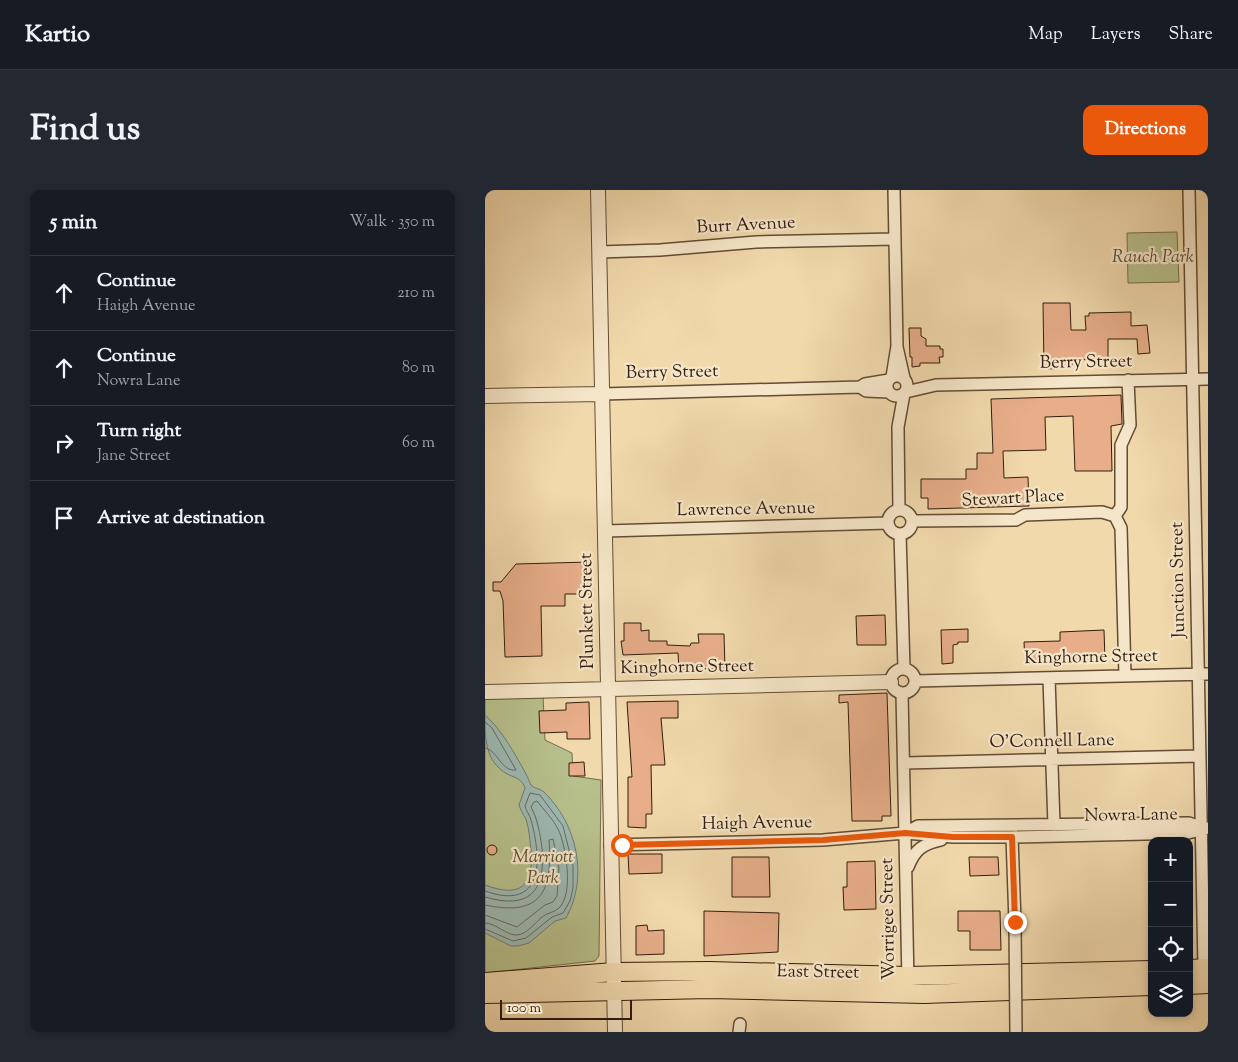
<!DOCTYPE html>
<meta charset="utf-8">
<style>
:root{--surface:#171b24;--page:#242831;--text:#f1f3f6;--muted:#9ea1a6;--line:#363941;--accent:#ea580c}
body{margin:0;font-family:"Sorts Mill Goudy",serif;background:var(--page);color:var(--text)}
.controls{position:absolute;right:15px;bottom:15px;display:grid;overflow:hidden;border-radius:10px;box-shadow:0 2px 8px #0003}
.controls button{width:45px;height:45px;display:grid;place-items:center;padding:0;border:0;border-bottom:1px solid var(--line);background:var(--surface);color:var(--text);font:25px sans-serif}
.scale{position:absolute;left:15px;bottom:12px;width:132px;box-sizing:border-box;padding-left:5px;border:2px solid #331d0f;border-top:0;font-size:14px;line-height:18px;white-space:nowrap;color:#331d0f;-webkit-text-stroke:4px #f6e6c9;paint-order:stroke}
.stop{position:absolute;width:15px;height:15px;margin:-11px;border:4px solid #ea580c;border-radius:50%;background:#fff}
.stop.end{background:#ea580c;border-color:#fff;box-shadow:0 1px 5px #0008}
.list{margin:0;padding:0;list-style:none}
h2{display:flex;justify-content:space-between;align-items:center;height:65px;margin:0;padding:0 20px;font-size:21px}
h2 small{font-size:16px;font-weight:400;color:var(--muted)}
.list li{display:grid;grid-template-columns:32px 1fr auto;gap:15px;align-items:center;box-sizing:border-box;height:75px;padding:0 20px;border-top:1px solid var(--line)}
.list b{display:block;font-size:19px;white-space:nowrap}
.list p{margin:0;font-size:16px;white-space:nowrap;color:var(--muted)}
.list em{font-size:16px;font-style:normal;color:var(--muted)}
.icon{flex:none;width:28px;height:28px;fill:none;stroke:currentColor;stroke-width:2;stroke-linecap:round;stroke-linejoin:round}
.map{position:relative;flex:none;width:723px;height:842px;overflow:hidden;border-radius:10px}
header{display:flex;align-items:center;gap:30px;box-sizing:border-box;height:70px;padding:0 25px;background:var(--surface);border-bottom:1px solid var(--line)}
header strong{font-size:24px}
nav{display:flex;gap:28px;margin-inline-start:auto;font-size:18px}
.intro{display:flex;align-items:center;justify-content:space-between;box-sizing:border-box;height:120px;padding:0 30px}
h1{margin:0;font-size:35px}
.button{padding:12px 22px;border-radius:10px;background:var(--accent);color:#fff;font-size:18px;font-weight:700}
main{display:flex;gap:30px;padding:0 30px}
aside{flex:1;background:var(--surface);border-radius:10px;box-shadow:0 2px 8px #0003}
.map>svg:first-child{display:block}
.green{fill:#b7c08c;stroke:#756e4e}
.water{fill:#9db9b2;stroke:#737b71}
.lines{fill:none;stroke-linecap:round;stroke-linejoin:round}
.shore{stroke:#686b60;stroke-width:1}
.building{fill:#e7ae89;stroke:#331d0f}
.minor-casing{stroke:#624c36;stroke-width:14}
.tertiary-casing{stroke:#624c36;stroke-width:16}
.trunk-casing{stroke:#331d0f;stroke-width:20}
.minor{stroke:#f6e6c9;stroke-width:11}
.tertiary{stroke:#f6e6c9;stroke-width:14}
.trunk{stroke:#f1d9ac;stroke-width:18}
.minor-bridge-casing{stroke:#624c36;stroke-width:14;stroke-linecap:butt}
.minor-bridge{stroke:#f6e6c9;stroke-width:11}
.route{stroke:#ea580c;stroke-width:6}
.labels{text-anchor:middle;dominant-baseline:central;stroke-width:4.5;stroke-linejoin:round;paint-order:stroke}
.street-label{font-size:18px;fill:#331d0f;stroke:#f6e6c9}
.park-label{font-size:18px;font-style:italic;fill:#5b4e34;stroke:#f6e6c9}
</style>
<header>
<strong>Kartio</strong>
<nav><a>Map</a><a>Layers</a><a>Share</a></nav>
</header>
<div class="intro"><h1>Find us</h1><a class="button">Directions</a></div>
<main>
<aside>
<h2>5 min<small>Walk · 350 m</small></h2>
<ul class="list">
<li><svg class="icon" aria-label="ahead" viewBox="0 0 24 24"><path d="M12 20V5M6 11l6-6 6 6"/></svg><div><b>Continue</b><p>Haigh Avenue</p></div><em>210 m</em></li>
<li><svg class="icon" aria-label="ahead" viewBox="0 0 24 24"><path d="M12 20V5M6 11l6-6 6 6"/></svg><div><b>Continue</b><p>Nowra Lane</p></div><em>80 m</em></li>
<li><svg class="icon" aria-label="right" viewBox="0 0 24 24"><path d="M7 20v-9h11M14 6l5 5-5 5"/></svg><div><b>Turn right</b><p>Jane Street</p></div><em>60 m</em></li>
<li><svg class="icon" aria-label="arrive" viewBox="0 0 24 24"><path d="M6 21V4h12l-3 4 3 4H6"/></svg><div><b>Arrive at destination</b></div></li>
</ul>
</aside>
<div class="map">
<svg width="723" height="842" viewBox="0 0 723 842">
<rect width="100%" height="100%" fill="#f1d9ac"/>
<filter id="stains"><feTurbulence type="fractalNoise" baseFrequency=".004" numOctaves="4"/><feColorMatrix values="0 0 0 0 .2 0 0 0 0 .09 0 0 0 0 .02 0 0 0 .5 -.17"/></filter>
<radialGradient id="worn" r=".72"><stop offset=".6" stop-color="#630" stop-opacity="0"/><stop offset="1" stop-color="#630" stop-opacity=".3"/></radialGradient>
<path class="green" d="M692,42l2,50 -51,1 -1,-50z
M58,505l2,45 27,13 1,23 28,4 -2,176 -4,5 -110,12v-277z"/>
<path class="water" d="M0,525c17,15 30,39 41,59 2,3 3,8 5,11 3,4 9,3 13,7 33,32 45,85 22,126l-11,3 -26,22 -11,3h-7l-26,-13v-48c35,13 49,2 46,-35 -1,-9 -2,-22 -5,-31 -3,-5 -5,-8 -7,-14l6,-17c-3,-9 -9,-10 -18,-14 -22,-13 -22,-35 -22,-59z"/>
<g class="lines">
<path class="shore" d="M0,532l7,6 24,42c-15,2 -18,-20 -31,-22
M0,701c59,21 57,-31 46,-71 -1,-5 -5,-9 -6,-14l5,-13 10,2 23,31 10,40v22l-3,13 -7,12 -11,4 -26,21 -13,3 -28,-12
M0,707c44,13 61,-5 57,-49 -2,-14 -4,-28 -11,-41l3,-5 3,-1c7,9 16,18 21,28 8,16 16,65 1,79 -4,4 -12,5 -17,9 -7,6 -15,17 -25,18 -10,1 -21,-12 -32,-12
M0,715c56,12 68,-13 64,-65l4,-1 6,29 -2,28 -4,6 -8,3 -28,22 -32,-12"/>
</g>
<path class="building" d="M558,113h27l1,27h15l-1,-14h4v-3l42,-1v14l16,-1 3,28 -12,1 -1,-15h-29v20l-36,1v8l-28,1z
M424,138h12v8l5,3v7h14v3h3v8h-4l1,6h-20v3l-8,1v-10h-2z
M636,205l1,29 -11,2 1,45h-37l-2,-55 -28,1 1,33 -43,1 1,27 24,-1 1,29 -101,3v-11h-7v-19h45v-10h11v-16h16l-2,-54z
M104,372l1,32h-25v12h-24l1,50 -37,1 -2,-56 -3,-10h-7v-9h8l15,-18z
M400,425l1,30h-29l-1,-29z
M139,433h17v8l8,-1v11h18v4l23,1 1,-3h8l-1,-9h26l1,34 -46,2 -1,-17 -55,2 -2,-14h3z
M483,439v13h-10v2l-5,1v18l-11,1 -1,-34z
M619,440l1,30 -80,3 -1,-21 36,-1v-9z
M402,503l4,123h-9v5h-30l-4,-119 -9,1v-8z
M193,511v17h-17l4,47h-14l1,49h-6v14l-18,-1v-50h4l-5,-75z
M104,512l1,37h-23v-7l-27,1 -1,-22 27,-1v-7z
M99,572l1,14h-16v-13z
M2 660a5 5 0 1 1 10 0a5 5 0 1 1-10 0Z
M143,664h34v19l-33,1z
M247,667h37l1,40h-38z
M484,667h29l1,18 -29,1z
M390,671l1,48 -32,1 -1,-23h4v-25z
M219,721l75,2 -1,39 -74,4z
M473,721h42l1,39h-31v-19h-12z
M162,735l1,6 16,-1v24l-28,1v-29z"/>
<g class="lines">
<g class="minor-casing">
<path id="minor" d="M704,0l15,779
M114,62l61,-2 96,-8 139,-3
M412,157l7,31
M402 196a10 10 0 1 1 20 0a10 10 0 1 1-20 0Z
M407,187l5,-31 -3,-156
M375,197l6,4 23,1
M421,202l30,-7 272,-6
M117,204l258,-7 5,-3 24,-4
M414,320l-1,-83 6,-33
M403 332a12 12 0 1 1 24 0a12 12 0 1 1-24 0Z
M630,326l6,12 4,148
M630,326l6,-9v-62l9,-20 -2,-45
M427,331l104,-1 9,-5 77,-3 13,4
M120,341l283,-8
M415,344l4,135
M406 491a12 12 0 1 1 24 0a12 12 0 1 1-24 0Z
M564,488l5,147
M430,491l293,-7
M417,503l6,289
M419,573l296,-7
M420,643l13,-7 271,-3 13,5
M527,647l3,85
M125,655l213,-5 82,-7 48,4h59l176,-4 20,-5
M423,677c7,-18 15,-23 33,-27
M254,842l1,-8"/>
</g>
<g class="tertiary-casing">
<path id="tertiary" d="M113,0l17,842
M0,206l117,-2
M0,502l406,-10"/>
</g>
<g class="trunk-casing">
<path id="trunk" d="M704,779l19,-1
M0,792l129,-10 95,-1 199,5 244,-6
M704,795l19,-1
M0,804l225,-5 214,5 228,-8"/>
</g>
<use href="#minor" class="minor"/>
<use href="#tertiary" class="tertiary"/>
<use href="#trunk" class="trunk"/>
<g class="minor-bridge-casing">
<path id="minor-bridge" d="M530,732l1,110"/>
</g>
<use href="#minor-bridge" class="minor-bridge"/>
</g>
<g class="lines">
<path class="route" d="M137,655l201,-5 82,-7 48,4h59l3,85"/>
</g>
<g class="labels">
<g class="street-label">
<text transform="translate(261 36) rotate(-3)">Burr Avenue</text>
<text transform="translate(601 173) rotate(-1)">Berry Street</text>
<text transform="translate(187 183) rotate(-1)">Berry Street</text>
<text transform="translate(528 309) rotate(-3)">Stewart Place</text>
<text transform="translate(261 320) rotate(-1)">Lawrence Avenue</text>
<text transform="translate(694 390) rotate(-91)">Junction Street</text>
<text transform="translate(103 421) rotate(-91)">Plunkett Street</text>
<text transform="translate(606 468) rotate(-1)">Kinghorne Street</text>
<text transform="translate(202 478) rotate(-1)">Kinghorne Street</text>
<text transform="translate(567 552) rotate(-1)">O'Connell Lane</text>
<text transform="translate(646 626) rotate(-1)">Nowra Lane</text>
<text transform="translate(272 634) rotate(-1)">Haigh Avenue</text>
<text transform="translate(404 729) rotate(-91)">Worrigee Street</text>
<text transform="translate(333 783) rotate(1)">East Street</text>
</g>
<g class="park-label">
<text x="668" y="68">Rauch Park</text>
<text x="58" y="668">Marriott<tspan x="58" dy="21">Park</tspan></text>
</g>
</g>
<rect width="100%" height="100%" filter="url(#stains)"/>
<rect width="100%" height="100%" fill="url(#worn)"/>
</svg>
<div class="controls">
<button>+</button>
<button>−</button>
<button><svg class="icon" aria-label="locate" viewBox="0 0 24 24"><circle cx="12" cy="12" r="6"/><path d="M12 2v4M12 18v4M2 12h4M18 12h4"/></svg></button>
<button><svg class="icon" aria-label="layers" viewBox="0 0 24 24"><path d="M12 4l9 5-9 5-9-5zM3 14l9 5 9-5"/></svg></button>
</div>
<div class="scale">100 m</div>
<div class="stop" style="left:137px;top:655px"></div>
<div class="stop end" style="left:530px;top:732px"></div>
</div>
</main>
